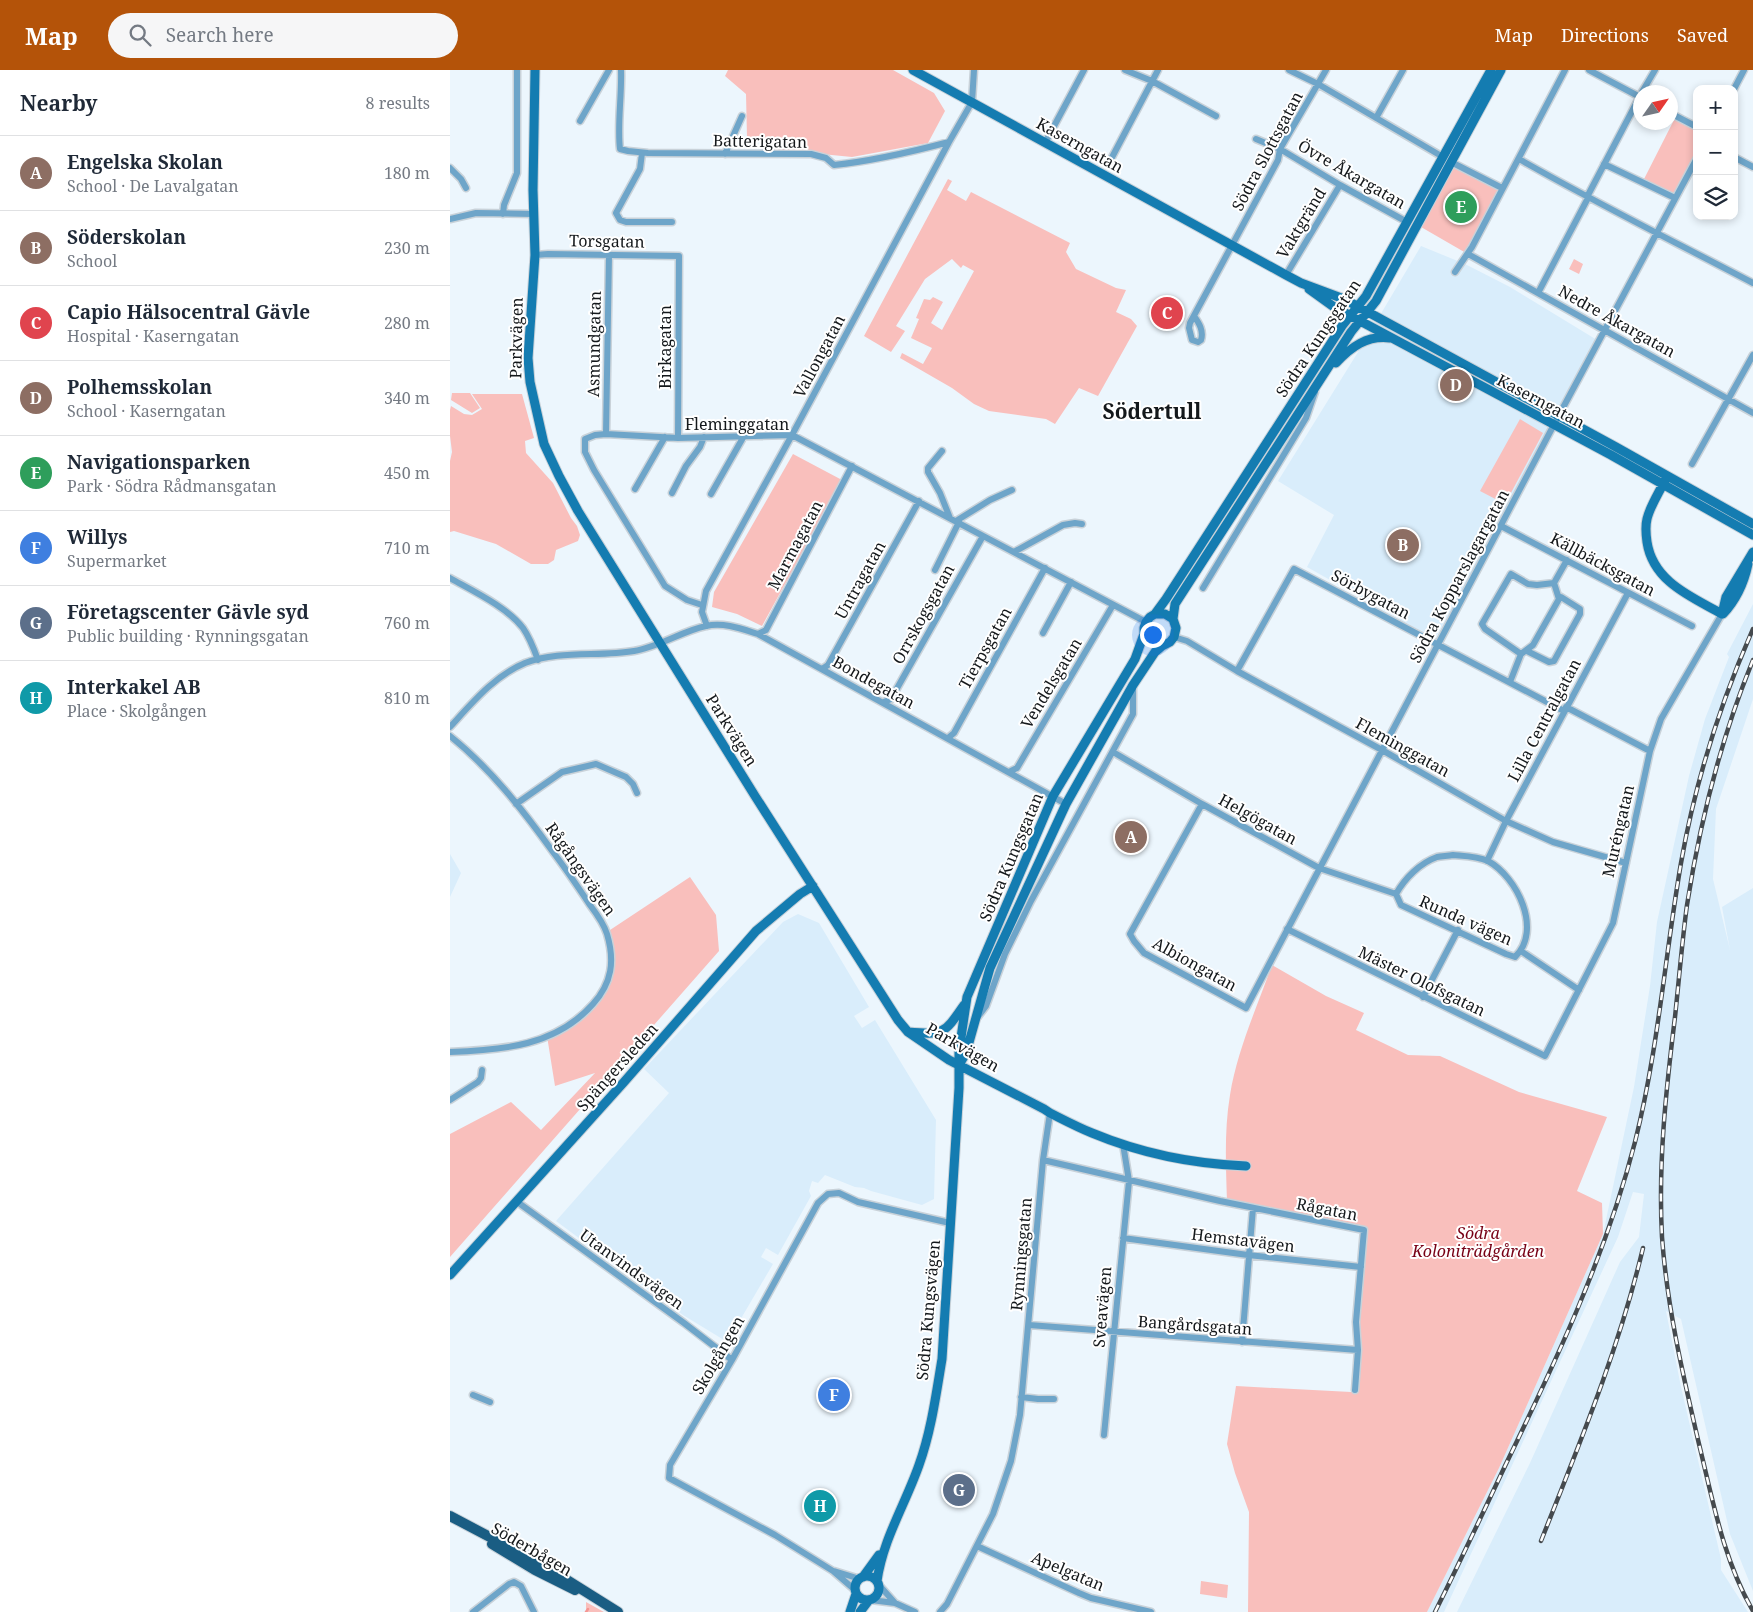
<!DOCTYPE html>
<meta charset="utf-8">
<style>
:root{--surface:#fff;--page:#f6f6f7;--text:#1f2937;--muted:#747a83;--line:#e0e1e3;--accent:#b45309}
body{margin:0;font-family:"Noto Serif",serif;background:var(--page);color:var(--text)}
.controls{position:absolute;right:15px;top:15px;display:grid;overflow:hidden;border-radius:10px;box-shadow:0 2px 8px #0003}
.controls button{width:45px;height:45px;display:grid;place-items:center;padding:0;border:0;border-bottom:1px solid var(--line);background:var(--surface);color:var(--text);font:25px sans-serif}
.compass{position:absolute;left:1183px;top:15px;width:45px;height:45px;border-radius:50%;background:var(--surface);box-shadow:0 2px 8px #0003;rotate:56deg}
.you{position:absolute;left:702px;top:564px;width:18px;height:18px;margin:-12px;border:4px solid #fff;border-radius:50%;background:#1a73e8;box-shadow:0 0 0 8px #1a73e833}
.badge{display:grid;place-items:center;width:32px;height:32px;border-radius:50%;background:var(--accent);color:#fff;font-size:16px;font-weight:700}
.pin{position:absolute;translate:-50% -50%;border:2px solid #fff;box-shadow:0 1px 5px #0006}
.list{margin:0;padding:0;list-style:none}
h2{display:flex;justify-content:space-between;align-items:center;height:65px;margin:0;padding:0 20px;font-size:21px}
h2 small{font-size:16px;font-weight:400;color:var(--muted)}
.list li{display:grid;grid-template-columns:32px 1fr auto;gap:15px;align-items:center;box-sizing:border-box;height:75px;padding:0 20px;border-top:1px solid var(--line)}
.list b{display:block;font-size:19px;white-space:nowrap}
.list p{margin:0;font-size:16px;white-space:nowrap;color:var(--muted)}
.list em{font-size:16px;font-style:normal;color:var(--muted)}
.icon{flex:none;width:28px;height:28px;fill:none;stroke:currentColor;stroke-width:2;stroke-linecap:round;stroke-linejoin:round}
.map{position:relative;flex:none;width:1303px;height:1542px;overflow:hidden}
header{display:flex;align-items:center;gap:30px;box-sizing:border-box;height:70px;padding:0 25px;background:var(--accent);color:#fff}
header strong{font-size:24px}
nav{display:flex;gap:28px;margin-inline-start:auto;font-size:18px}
.search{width:350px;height:45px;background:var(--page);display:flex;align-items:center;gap:12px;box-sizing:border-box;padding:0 18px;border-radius:28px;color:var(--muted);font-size:19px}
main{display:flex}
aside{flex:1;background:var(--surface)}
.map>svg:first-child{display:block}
.built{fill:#d9edfb}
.green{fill:#f9bfbc}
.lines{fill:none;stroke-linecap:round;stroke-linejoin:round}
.stream{stroke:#f59693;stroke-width:2.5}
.street-casing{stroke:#c9d2d9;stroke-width:9}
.secondary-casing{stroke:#c9d2d9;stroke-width:11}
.primary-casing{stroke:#c9d2d9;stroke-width:12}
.street{stroke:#6ea5c9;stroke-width:6}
.secondary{stroke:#147cb1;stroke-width:9}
.primary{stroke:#1a5d83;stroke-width:10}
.rail-casing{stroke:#454a4e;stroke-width:4.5}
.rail{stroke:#fff;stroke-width:2.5;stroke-dasharray:8;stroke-linecap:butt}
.labels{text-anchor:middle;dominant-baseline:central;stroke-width:4;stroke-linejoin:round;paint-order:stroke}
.street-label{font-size:16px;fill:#14181b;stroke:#fff}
.park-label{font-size:16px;font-style:italic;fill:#770015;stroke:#fff}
.district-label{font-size:21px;font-weight:bold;fill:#14181b;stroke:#fff}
</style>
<header>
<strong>Map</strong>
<div class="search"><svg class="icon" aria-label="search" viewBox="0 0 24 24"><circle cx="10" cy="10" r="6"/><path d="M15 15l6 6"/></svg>Search here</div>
<nav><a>Map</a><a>Directions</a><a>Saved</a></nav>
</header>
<main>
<aside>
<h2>Nearby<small>8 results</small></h2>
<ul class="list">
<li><span class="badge" style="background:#8d6e63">A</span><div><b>Engelska Skolan</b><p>School · De Lavalgatan</p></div><em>180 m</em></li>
<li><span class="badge" style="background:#8d6e63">B</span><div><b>Söderskolan</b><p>School</p></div><em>230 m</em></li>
<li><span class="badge" style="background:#e0444e">C</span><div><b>Capio Hälsocentral Gävle</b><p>Hospital · Kaserngatan</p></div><em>280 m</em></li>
<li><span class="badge" style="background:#8d6e63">D</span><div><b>Polhemsskolan</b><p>School · Kaserngatan</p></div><em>340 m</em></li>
<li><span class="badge" style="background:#2e9e5b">E</span><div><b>Navigationsparken</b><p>Park · Södra Rådmansgatan</p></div><em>450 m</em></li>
<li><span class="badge" style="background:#3f7fe0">F</span><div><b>Willys</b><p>Supermarket</p></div><em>710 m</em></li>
<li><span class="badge" style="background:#5c6f8a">G</span><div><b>Företagscenter Gävle syd</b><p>Public building · Rynningsgatan</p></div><em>760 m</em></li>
<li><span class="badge" style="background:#0f9aa8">H</span><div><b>Interkakel AB</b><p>Place · Skolgången</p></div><em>810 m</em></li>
</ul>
</aside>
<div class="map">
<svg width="1303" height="1542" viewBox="0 0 1303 1542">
<rect width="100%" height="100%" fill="#ecf6fd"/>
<path class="built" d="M971,176l44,18 45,23 87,53 -48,94 -114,205 -128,-72 27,-52 -56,-34 85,-137z
M1303,534v95l-37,110 -3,70 17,71 -8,-43 31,-19v703l-23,-57 -49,-215 -15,-8 15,76 40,172v11l27,42h-291l73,-149 90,-201 19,-25 5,-43 -11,-2 -15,45 -174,375h-17l72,-144 104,-234 31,-147 16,-101 7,-64 32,-146 16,-57 24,-62 -2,-3z
M0,784l11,19 -11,24z
M348,844l21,9 50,84 -15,9 8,12 13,-8 61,100 -2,79 -12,6 -51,-14 -7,-3 -9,-1 -30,-12 -7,8 -6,-2 -3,10 2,5 -33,59 -12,-7 -5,9 12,7 -44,75 -5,1 -41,-25 -127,-94 113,-128 -25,-24 139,-147z"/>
<path class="green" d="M278,0h165l41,23 11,18 -17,32 -76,14 -81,-8 -4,-10 -20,-1 -1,-44 -21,-18z
M1225,48l22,11v24l-23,43 -31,-15z
M1004,94l46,23 -34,66 -45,-26z
M498,109l4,2 -5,9 19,11 5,-9 99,51 -4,9 10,17 40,19 10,2 -10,22 15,7 6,7 -39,70 -19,-8 -24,36 -9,-5 -57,-8 -15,-7 -22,-16 -52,-30 2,-5 21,11 9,-16 -21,-10 8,-19 -3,-1 8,-19 6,1 3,-3 10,5 -12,21 11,7 32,-59 -11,-6 -2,3 -9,-9 -27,20 -29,47 9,5 -14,21 -27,-16z
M1124,189l9,5 -4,10 -10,-5z
M2,323h18l10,15 -8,5 -21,-13z
M22,324h50l12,44 -9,3 1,12 27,30 18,35 6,8 3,9 -2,6 -22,9 -2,10 -6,4h-17l-35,-20 -42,-13 -4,1v-71l2,-9 -2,-16v-26l1,-4 13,8 8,1 10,-6z
M1070,349l23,14 -38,71 -25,-13z
M343,384l49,26 -80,146 -25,-12 -25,-7 2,-15z
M240,807l26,38 3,36 -269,306v-123l61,-32 30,28 54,-57 -40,13 -8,-50 18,-8 43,-39 -2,-3 3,-7 -2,-47z
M822,895l54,31 38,17 -8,17 52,25 32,1 79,36 88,25 -30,74 25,12 1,31 -104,234 -72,144h-179l1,-100 -14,-39 -8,-29 9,-58 115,6 15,-161 -139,-29c-1,-35 -3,-71 3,-107 7,-44 27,-88 42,-130z
M751,1511l27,4 -1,13 -27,-4z
M136,1532l18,10h-18z"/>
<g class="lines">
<path class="stream" d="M136,1542l2,-3"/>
<g class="street-casing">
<path id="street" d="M171,0c1,25 -4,55 -1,79l8,2 20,2 163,1 15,4 8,7c39,-4 77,-13 115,-23
M675,0l27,11 64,35
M839,0l29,14 125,73
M1139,0l51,27
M1284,19l10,-19
M1192,22l13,-22
M1220,43l27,14
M926,48l27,-48
M130,51l29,-51
M806,69l24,10 60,36 67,37
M595,73l39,-73
M192,83l-2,16 -24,44 4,7 6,2h46
M275,84l17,-38
M1284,87l19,10
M1069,89c77,44 156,83 234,124
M1001,92l51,26
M659,93l49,-93
M1154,94l71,34
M0,98l11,11 5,9
M1137,127l53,-101
M53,144l1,-9 13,-32v-103
M0,149l26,-6 57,1
M1018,184l285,159
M85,185l13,-1 131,2 -1,182
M1005,202l17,-25 93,-177
M836,205l54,-90
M1088,223l50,-95
M744,246c5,7 10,15 7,24l-3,2 -6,-2 -3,-12 1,-5 88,-163 2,-11 46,-79
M156,364l3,-179
M492,381l-14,17v4l12,21 10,25
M1242,394l61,-109
M185,419l30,-52
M222,423l14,-27 14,-19 4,-10
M261,424l33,-58
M506,451l34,-21 22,-10
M1051,456l191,100
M564,482l49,-27 12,-2 7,1
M485,500l24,-48
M0,508c23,13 57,29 73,50 7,10 11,21 15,32
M753,518l103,-170 9,-26
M1109,529l-5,-16 13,-23
M252,535l-15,-5 -22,-14 -71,-116 -9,-18v-13l10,-4 11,-1 72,4 114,-3 354,187
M257,556l-5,-14 4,-21 86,-156 157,-293 23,-40 2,-32
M593,563l28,-51
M308,564l8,-4 86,-164
M724,567l13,4 50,30 145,79 124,71 47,21 73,21
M1071,584l-36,-25 -3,-5 29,-50 17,10 9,1 17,-2
M372,599l6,-4 91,-164
M787,601l57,-102 270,142
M1060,612l11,-28 12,-9 26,-46 2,-2 19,12v5l-26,47 -5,1 -22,-11
M434,632l7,-3 92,-163
M1116,637l84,44
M0,657c22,-24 44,-51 75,-64 34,-13 74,-6 109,-12 25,-4 48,-20 72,-25 18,-4 36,3 52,8l308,170
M0,666c40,32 73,74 103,116 13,17 25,35 37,53 6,8 14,19 17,29 8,27 5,49 -14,70 -37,42 -90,46 -143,48
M498,668l6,-5 91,-165
M663,682l89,52 117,64 77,26
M559,702l8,-4 96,-163
M66,734l46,-32 34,-8 30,13 7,7 4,9
M752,734l-72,130 4,7 10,12 102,55 312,-591 139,-259
M1003,785c11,1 24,1 35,6 29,16 55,69 27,96l-9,-3 -105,-49 -5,-11c9,-16 24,-31 41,-37 5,-1 11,-1 16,-2z
M1037,791l19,-40 122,-228
M837,859l258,127 68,-133 37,-172 11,-32 61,-105
M1071,881l58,39
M973,927l35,-67
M527,948l9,-12 19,-52 26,-53 102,-187v-28
M0,1030l28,-18 3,-4 1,-8
M593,1090l177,41 144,29 -8,92 2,28 -3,40
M66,1131l168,122 48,37
M673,1168l125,17 113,12
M579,1255l329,25
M792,1272l11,-134
M23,1325l17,7
M571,1327l17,2h16
M654,1365l25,-254 -6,-37
M527,1476l102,47 12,5 60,14
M384,1501l26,8
M429,1515l16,18
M405,1520l-22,-19 -58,-36 -106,-57 1,-13 62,-105 86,-157 10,-9 11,-1 19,9 92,21
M421,1530l24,3 20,9
M23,1542l36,-28 5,-2 7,4 13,26
M490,1542l7,-8 46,-90 18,-53 9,-46 23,-255 7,-47"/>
</g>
<g class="secondary-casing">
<path id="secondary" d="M85,0l-2,120 2,65 -7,103 2,24 14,62 15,32 19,35 177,285 143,224 10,12 41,28 95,49 6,4c14,7 27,14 42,20 48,20 102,31 154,33
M463,0l373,205 15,8 43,16 272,148 137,77
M859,219l25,18 277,148 142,80
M886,293c15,-16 31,-28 54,-25
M1215,410c-6,13 -15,26 -18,39 -2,8 -1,16 0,23 6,40 45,55 75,72
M1272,544l4,-17 27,-45
M1273,544c13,-14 21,-31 25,-50
M723,549l2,-15 176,-272 25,-31 125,-231
M458,962c36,3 36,2 56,-27
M509,995l7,-12 24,-85 76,-164 67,-119 22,-33 7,-6 8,-4 4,-5 2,-9 -3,-9 -8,-5h-10
M0,1205l174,-193 132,-151 44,-37 13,-8
M405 1518a12 12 0 1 1 24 0a12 12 0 1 1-24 0Z
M413,1507l16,-22
M427,1511c6,-42 28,-76 42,-116 12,-33 17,-70 23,-106l17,-271v-37l8,-54 86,-201 82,-137 9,-25v-6l2,-6 4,-5 5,-3 11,-15 176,-273 24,-30 125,-226
M400,1542l6,-18
M410,1542l9,-12"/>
</g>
<g class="primary-casing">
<path id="primary" d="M0,1446l93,49 75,47
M42,1474l43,26 40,20"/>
</g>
<use href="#street" class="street"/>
<use href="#secondary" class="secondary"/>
<use href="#primary" class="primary"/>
<g class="rail-casing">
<path id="rail" d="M1303,590c-32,78 -53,162 -66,245 -5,37 -8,75 -12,112 -9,73 -17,146 -13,220 5,70 21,138 37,207 14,57 24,115 54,167
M1091,1471c38,-96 78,-192 102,-293
M985,1542c24,-48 47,-97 70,-146 51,-105 101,-211 130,-324 23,-91 30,-186 46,-279 14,-80 39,-159 72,-234"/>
</g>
<use href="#rail" class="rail"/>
</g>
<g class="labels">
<g class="street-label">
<text transform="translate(310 71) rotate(1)">Batterigatan</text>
<text transform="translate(630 75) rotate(29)">Kaserngatan</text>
<text transform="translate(817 81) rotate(-62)">Södra Slottsgatan</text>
<text transform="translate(902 104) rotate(30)">Övre Åkargatan</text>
<text transform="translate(851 153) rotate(-59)">Vaktgränd</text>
<text transform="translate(157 171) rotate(1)">Torsgatan</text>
<text transform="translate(1167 251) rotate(29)">Nedre Åkargatan</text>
<text transform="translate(66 268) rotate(-89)">Parkvägen</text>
<text transform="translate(868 268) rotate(-56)">Södra Kungsgatan</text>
<text transform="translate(144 274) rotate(-89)">Asmundgatan</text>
<text transform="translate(215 277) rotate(-90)">Birkagatan</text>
<text transform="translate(369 286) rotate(-62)">Vallongatan</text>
<text transform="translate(1091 331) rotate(28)">Kaserngatan</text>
<text x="287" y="354">Fleminggatan</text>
<text transform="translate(345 475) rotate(-62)">Marmagatan</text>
<text transform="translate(1153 494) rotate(28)">Källbäcksgatan</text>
<text transform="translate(1009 506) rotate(-62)">Södra Kopparslagargatan</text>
<text transform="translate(410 510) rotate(-61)">Untragatan</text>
<text transform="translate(921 524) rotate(28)">Sörbygatan</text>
<text transform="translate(473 544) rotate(-61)">Orrskogsgatan</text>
<text transform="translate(535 578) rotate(-61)">Tierpsgatan</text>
<text transform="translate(424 612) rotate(29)">Bondegatan</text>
<text transform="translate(601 613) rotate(-59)">Vendelsgatan</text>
<text transform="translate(1094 650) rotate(-62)">Lilla Centralgatan</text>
<text transform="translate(282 660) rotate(58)">Parkvägen</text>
<text transform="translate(953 677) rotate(29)">Fleminggatan</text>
<text transform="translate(808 749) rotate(29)">Helgögatan</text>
<text transform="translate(1168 761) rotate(-77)">Muréngatan</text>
<text transform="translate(561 787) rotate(-67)">Södra Kungsgatan</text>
<text transform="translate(131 799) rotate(55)">Rågångsvägen</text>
<text transform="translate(1016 850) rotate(24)">Runda vägen</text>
<text transform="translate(745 894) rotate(29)">Albiongatan</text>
<text transform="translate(972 911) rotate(26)">Mäster Olofsgatan</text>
<text transform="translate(513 977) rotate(30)">Parkvägen</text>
<text transform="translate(167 997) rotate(-48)">Spängersleden</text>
<text transform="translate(877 1139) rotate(11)">Rågatan</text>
<text transform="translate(793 1170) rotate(7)">Hemstavägen</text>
<text transform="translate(571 1184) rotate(-85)">Rynningsgatan</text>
<text transform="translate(182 1199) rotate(36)">Utanvindsvägen</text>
<text transform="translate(652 1237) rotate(-85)">Sveavägen</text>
<text transform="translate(478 1240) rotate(-85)">Södra Kungsvägen</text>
<text transform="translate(745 1255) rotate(4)">Bangårdsgatan</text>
<text transform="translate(268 1285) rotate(-60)">Skolgången</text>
<text transform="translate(82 1479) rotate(30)">Söderbågen</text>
<text transform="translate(618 1501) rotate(23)">Apelgatan</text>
</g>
<g class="park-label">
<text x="1028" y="1163">Södra<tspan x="1028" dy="18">Koloniträdgården</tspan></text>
</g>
<g class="district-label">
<text x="702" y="341">Södertull</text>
</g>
</g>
</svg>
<div class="controls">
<button>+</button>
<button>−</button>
<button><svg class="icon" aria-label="layers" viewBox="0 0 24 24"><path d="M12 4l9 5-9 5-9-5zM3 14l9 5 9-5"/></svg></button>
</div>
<svg class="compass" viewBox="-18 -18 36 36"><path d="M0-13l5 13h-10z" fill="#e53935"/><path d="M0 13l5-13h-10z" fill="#747a83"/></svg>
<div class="you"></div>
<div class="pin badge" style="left:681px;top:767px;background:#8d6e63">A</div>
<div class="pin badge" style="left:953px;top:475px;background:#8d6e63">B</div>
<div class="pin badge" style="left:717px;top:243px;background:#e0444e">C</div>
<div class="pin badge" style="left:1006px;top:315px;background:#8d6e63">D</div>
<div class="pin badge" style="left:1011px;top:137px;background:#2e9e5b">E</div>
<div class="pin badge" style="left:384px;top:1325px;background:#3f7fe0">F</div>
<div class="pin badge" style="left:509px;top:1420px;background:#5c6f8a">G</div>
<div class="pin badge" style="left:370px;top:1436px;background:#0f9aa8">H</div>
</div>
</main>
